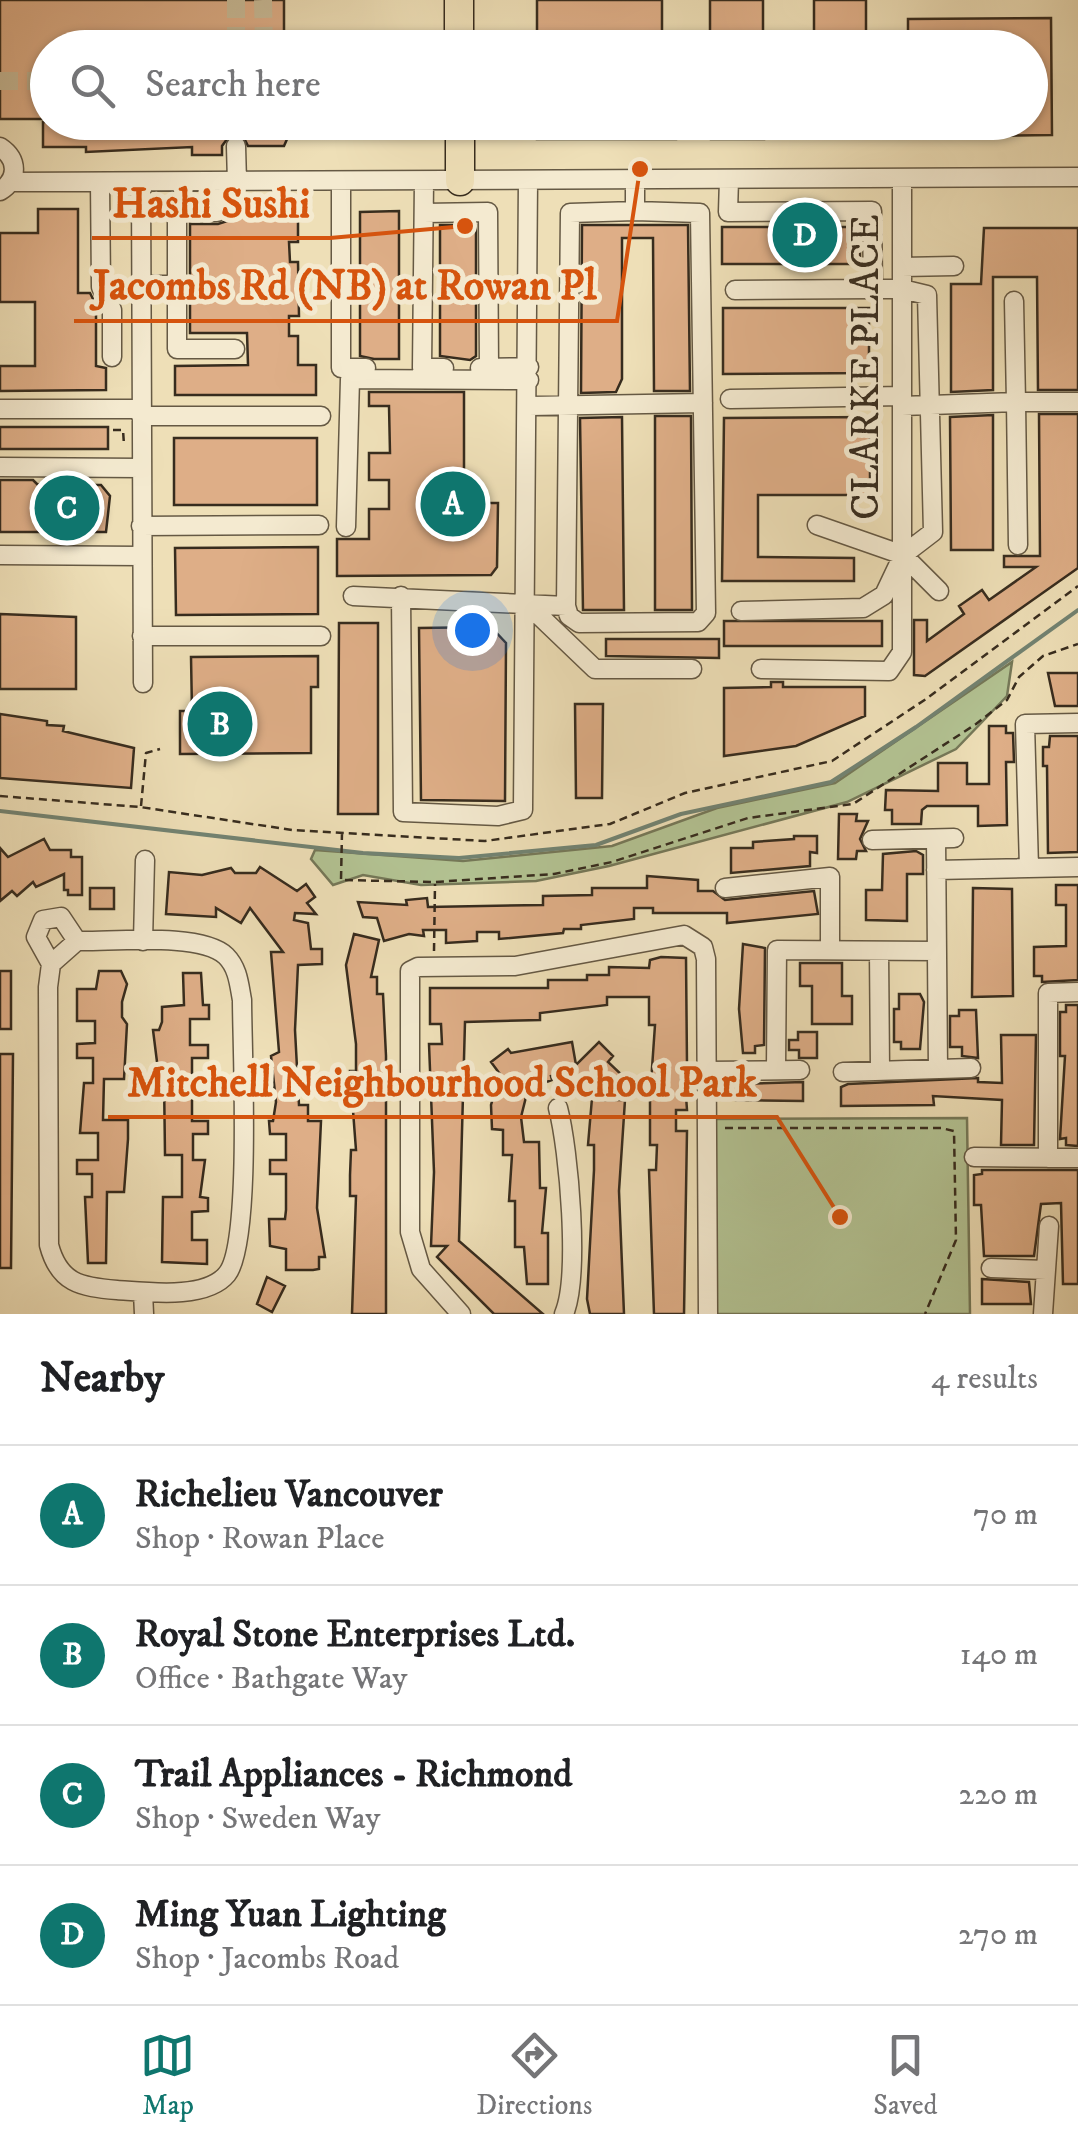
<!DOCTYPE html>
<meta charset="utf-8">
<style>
:root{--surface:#fff;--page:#f6f6f6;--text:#202124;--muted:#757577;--line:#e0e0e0;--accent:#0f766e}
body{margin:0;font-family:"IM FELL DW Pica",serif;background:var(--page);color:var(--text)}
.you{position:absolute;left:472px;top:630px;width:35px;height:35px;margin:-25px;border:8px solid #fff;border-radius:50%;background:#1a73e8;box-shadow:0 0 0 15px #1a73e833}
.badge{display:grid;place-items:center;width:65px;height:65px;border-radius:50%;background:var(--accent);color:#fff;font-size:32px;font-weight:700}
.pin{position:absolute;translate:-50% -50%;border:5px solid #fff;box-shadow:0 2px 10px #0006}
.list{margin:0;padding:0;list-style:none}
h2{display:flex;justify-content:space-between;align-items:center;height:130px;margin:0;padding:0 40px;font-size:42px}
h2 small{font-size:32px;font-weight:400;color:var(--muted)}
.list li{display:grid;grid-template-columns:65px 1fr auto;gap:30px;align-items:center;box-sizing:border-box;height:140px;padding:0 40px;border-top:2px solid var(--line)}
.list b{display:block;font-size:38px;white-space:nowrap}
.list p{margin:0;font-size:32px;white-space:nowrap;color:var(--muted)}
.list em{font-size:32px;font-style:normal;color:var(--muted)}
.icon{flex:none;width:55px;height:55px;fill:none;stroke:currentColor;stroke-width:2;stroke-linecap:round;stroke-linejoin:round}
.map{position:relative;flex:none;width:1078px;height:1314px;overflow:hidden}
.search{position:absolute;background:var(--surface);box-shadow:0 2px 8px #0004;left:30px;right:30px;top:30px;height:110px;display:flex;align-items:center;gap:25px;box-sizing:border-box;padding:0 35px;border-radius:55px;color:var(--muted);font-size:38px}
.sheet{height:690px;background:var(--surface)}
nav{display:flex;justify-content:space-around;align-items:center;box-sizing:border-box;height:140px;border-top:2px solid var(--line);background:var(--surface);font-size:28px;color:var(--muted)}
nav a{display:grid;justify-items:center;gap:5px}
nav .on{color:var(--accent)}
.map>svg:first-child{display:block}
.green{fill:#b3c393;stroke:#757858;stroke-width:2.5}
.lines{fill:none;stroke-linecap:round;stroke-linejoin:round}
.stream{stroke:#728372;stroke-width:4}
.building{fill:#deae87;stroke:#372c1e;stroke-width:2.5}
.minor-tunnel{stroke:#c9bb98;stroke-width:18;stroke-dasharray:18 9;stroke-linecap:butt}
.minor-casing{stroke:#655944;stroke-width:21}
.highway-casing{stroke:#372c1e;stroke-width:31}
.path{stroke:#372c1e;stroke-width:2.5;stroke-dasharray:8 5;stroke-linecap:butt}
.minor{stroke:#f4ead0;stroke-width:18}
.highway{stroke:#eedfb7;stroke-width:28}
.labels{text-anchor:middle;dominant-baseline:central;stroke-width:10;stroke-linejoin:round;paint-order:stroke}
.street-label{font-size:40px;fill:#372c1e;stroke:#f4ead0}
.leader{fill:none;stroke:#d6540e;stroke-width:4}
.callout-dot{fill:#d6540e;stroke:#f4ead0;stroke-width:4}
.callout-label{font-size:42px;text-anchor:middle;font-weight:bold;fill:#d6540e;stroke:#f4ead0;stroke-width:10;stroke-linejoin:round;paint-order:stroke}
</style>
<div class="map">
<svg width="1078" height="1314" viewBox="0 0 1078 1314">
<rect width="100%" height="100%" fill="#eedfb7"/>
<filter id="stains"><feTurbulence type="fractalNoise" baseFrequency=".002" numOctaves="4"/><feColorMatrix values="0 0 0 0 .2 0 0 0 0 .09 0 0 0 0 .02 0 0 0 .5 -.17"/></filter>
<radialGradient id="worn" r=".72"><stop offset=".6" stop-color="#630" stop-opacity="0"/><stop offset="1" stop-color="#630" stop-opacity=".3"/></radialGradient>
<path class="green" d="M1012,662l-5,34 -51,53 -109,53 -238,64 -73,15 -115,4 -58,-10 -30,10 -22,-26 4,-9 148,11 149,-15 105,-38 118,-25z
M967,1118l3,196h-259l-1,-195z"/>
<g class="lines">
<path class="stream" d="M0,811l363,42 96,5 137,-13 85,-31 150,-32 85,-55 162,-117"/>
</g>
<path class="building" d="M0,0h284v48h-236v71h-48z
M537,0h125v48h-125z
M710,0h53v48h-53z
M814,0h52v48h-52z
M1051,18l1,117 -143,2v-15h121v-74h-122v-29z
M43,122h244l-2,4 6,4 -7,16h-36l-5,-10 -13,-1 -8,11v9h-30v-8l-106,5v-5h-43z
M537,122h139v17h-139z
M711,122h52l1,17h-53z
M815,122h52v15h-52z
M38,209h40v84h12l6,12v61l10,2v22l-106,1v-25h35v-64h-35v-69h38z
M399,211v148h-25l-14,-3v-144z
M246,215h52v27h-9l1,20h8l1,54h-10v20h9v29h18v30h-141v-29l73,-1 -1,-32h-57v-109h28z
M440,225h36v131l-6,4 -30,-4z
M582,225h106l2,166h-36l-1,-153h-31v141l-6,13 -35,1z
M722,227h138v37h-138z
M984,228h94v162h-40l-1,-113h-44v113l-42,2v-108h30z
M723,308h146v65l-146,1z
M369,392h95v90l10,6 3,15h21l-1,64 -6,8 -154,1v-37h32v-30h20v-29h-20v-27h21l-1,-47h-20z
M1039,414h39v154l-153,108 -11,-1v-55h13v21l37,-27 -5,-8 23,-16 7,10 47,-33h-32v-11h36z
M993,415v135h-42l-1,-133z
M655,416h36l1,194h-37z
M622,417l2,193h-41l-3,-192z
M870,417v78h-112v62l96,1v23h-132l2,-163z
M0,427h108v22h-108z
M174,438h143v67h-143z
M0,480h33l5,5 13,-5 7,8 8,-7 4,4h31l9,11 -4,36h-106z
M318,547v67l-142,1 -1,-67z
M0,614l76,3v72h-76z
M724,621h158v25h-158z
M339,623h39v191h-40z
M491,627l15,16 -1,158 -84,-1 -2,-172z
M606,639h113v19l-113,-2z
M318,656v31h-7v66l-131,1v-43h12l-1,-54z
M1048,673h30v33h-23z
M771,682h12v5h82v29l-69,30 -72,10v-68l47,-1z
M575,704h28l-1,94h-26z
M0,714l47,7v4l17,1 -1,5 71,17 -3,40 -131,-10z
M989,726h17v7h7l1,29h-8l1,63 -29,1v-20h-51l-5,4 -1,14h-29v-14h-7l1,-20 52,1v-28h29v21h22z
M1050,736h28v116l-30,1 -1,-87h-4v-19h6z
M839,814h18l-1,7h12l-8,18 6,12h-9l-1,8h-18z
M794,836h23v17l-7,-1v14l-79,7v-25h22v-6l41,-3z
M44,839l6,11h21v7h11v38h-14v-5h-4v-16l-28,13 -3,-5 -16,14 -5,-5 -12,10v-53l8,9z
M916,851l7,4v19h-16v47l-41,-1v-30h16l1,-36z
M260,867l37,24 9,-7 9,13 -8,6 9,11 -21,-1 -1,7 14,3 3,26h11v15l-24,1 -3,65 4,75h9v16h13l-4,87 8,49h-6v12l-6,1h-27v-21l-16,-3 -1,-27h16l1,-9v-36h-16v-14h16v-26h-16l-1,-13h4l3,-19 -5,-46 8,-4 -8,-100h12l-33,-44 -9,15 -25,-15v9l-50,-3 3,-42 33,3 29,-7 4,5h21z
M647,876l51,4v11h15l12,9 89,-9 4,23 -91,9v-10h-74v-5h-19v11l-53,6v4h-17l-1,4 -64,6v-7h-22v9l-31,2v-13h-23l1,6 -15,-2 -25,7 -7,-23 -14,-1 -5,-15 49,3 -1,-5 21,-2 1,9 115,-2v-9l49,-1v-7h55z
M1056,885h22v95l-36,2v-6h-8v-29l32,-1v-41h-10z
M90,888h24v21h-24z
M973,888l39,1 1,107 -41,1z
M354,934l25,6 -8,37h6v17h6l3,62v258h-34l4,-118h-6v-21l1,-25h5l-6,-79h6v-27l-10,-79z
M743,944l22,4 -1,97 -9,1v7h-12l-4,-44z
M661,957l25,1 1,107h-6v31h5l1,14h-11v21h11l-3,183h-30l-5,-144h7l1,-25h-7v-48l5,-72h-6v-28h-42v8l-67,8v7l-75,2 -6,219 84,73h-49l-57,-57 10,-11h-16l3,-74 -5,-128h13l-1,-20h-11v-36h118v-8h39v-5h22v-8l40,1 1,-8z
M800,963h42v33h10v28h-40v-38h-12z
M0,971h11v58h-11z
M99,971h22l6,13 -5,18v15l5,7 -3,55h-20l-1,41h25v19l-4,53h-17l-1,71h-18l-3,-66h7v-23h-15v-14h21v-27h-18l4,-50h9v-25h-16v-14l18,-1v-22h-18v-32h19z
M183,973h18l2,32h6v14h-19v26h18v13h-16v26l16,1v13h-16v23h16v13h-15v26h12l-5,37 8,1v13l-16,1v28h15v24l-45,-2 1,-65h19v-42h-17l-1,-77h-5l-6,-48h6l3,-8v-15l22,-2z
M899,994h21l4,8 -4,47h-19v-7h-7v-33h5z
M1066,1005h12v141l-12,-1v-7l-6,1 5,-83h-5v-44h6z
M959,1010h17l2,48 -16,-2v-9h-12v-31h9z
M798,1032h19v26h-18v-8h-10v-10h9z
M1001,1035h35l-2,110h-33l1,-45 -69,-4 1,9 -93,1v-19l7,-3 130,-6v4l24,1z
M572,1042l4,23 23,-23 14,14 -5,6 17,16 -22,22h22l-6,91 5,123h-34l-3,-15 7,-129v-25h-6l4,-47 -8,-8 4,-4 -13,-13 -24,3 1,4 -24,9 -7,28 3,25h15l1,46h6l-4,45h6v51h-21l-3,-37h-9v-46h-6l3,-46h-9v-25l-11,-1 -1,-24 5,-17 18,5 -23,-31 17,-13 3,4z
M0,1054h13l-2,214h-11z
M803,1082v19l-67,-1v-16z
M982,1170h96v114h-15l-2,-81 -20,1 -7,52h-50l-3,-51h-7v-30l8,-1z
M267,1277l18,9 -13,26 -15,-8z
M982,1279l47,3 2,22h-49z"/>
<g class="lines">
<path class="minor-tunnel" d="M236,0v48
M263,0l1,48
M0,81h48
M236,122v24"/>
<g class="minor-casing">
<path id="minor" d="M236,146l1,36
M0,147c18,12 19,32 0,44
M729,179l-1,33 144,-1 1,78h29l25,6 6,237 -30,23 -19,40 -21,13 -122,3
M635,180v31l65,2 6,400 -8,9 -119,1 -10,-7 -3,-10 4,-393 65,-2
M424,181l-2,187h22
M11,182l1067,-5
M100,182l1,105 11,23v47
M141,182l2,501
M341,182v186h25
M424,213l64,-1 1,156
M902,267l52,-1
M140,285h37v64h58
M177,285v-73h40l-1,-30
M735,290l138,-1
M1014,301l2,101h62
M480,368l49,-1
M730,399l172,-3
M529,406l174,-3
M902,406l114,-4 2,143
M0,409h141
M141,416h180
M0,467l141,1
M817,525l86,30 36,36
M141,526l178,-1
M346,527l4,-148 179,1
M0,555l141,1
M353,596l213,10
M401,596l2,216 95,4 25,-6 5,-630
M525,602l70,67h97
M142,636h179
M761,669l128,2 13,-19v-474
M936,839l2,230
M872,840l82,-2
M1029,868l-4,-144 53,-1
M936,870l142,-3
M725,888l105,-11v73
M77,941c35,1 124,-9 149,15 12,12 13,28 16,44 0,48 10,243 -15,274 -21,26 -80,18 -110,16 -37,-3 -58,-7 -68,-45l-1,-258 3,-23z
M143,941l2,-81
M879,951l1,118
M51,964l-15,-27 7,-17 18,-3 16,24
M776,1068l1,-118 160,1
M706,1071l94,-1
M843,1072l128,-4
M558,1108c11,42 22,168 6,206
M974,1157l104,1
M1048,1158v-165l30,-1
M991,1268l55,2 -3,44
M1046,1270l3,-44
M143,1292l1,22
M461,1314l-40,-45 -11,-37v-261l8,-4 97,-1 169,-31 19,12 3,12 2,355"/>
</g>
<g class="highway-casing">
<path id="highway" d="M459,0v48
M460,122v59"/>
</g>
<path class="path" d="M113,430h10l1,15
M0,796l140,11 152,23 193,11 125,-17 75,-31 147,-32 94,-62 152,-113
M141,806l5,-53 14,-4
M342,832l-1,48 94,2 119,-8 58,-12 136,-44 105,-14 123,-80 31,-24 12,-23 24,-21 35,-12
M434,951l1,-67
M725,1128h216l13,3 2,109 -31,74"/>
<use href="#minor" class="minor"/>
<use href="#highway" class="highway"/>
</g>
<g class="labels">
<g class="street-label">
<text transform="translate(867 367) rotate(-90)">CLARKE PLACE</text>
</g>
</g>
<path class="leader" d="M465 226L330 238H92M640 169L617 321H74M840 1217L777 1117H108"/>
<g class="callout-dot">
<circle cx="465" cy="226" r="10"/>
<circle cx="640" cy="169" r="10"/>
<circle cx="840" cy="1217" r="10"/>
</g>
<g class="callout-label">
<text x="211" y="217">Hashi Sushi</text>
<text x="345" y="299">Jacombs Rd (NB) at Rowan Pl</text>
<text x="442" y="1096">Mitchell Neighbourhood School Park</text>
</g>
<rect width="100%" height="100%" filter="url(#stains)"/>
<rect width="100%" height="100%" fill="url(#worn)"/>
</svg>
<div class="you"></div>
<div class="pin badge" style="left:453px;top:504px">A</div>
<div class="pin badge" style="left:220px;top:724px">B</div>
<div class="pin badge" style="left:67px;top:508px">C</div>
<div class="pin badge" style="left:805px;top:235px">D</div>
<div class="search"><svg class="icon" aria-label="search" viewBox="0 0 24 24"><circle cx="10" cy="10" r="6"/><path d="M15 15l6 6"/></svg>Search here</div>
</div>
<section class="sheet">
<h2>Nearby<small>4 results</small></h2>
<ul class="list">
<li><span class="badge">A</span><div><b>Richelieu Vancouver</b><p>Shop · Rowan Place</p></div><em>70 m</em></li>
<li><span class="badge">B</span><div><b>Royal Stone Enterprises Ltd.</b><p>Office · Bathgate Way</p></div><em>140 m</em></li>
<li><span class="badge">C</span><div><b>Trail Appliances - Richmond</b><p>Shop · Sweden Way</p></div><em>220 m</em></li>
<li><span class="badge">D</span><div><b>Ming Yuan Lighting</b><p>Shop · Jacombs Road</p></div><em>270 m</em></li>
</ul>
</section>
<nav>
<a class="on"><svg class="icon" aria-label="map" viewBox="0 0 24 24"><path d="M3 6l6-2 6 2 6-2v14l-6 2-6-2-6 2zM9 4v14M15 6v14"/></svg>Map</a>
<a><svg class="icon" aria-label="directions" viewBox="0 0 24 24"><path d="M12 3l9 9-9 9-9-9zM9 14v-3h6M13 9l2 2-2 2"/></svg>Directions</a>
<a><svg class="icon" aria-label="saved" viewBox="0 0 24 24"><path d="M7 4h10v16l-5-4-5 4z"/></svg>Saved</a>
</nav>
